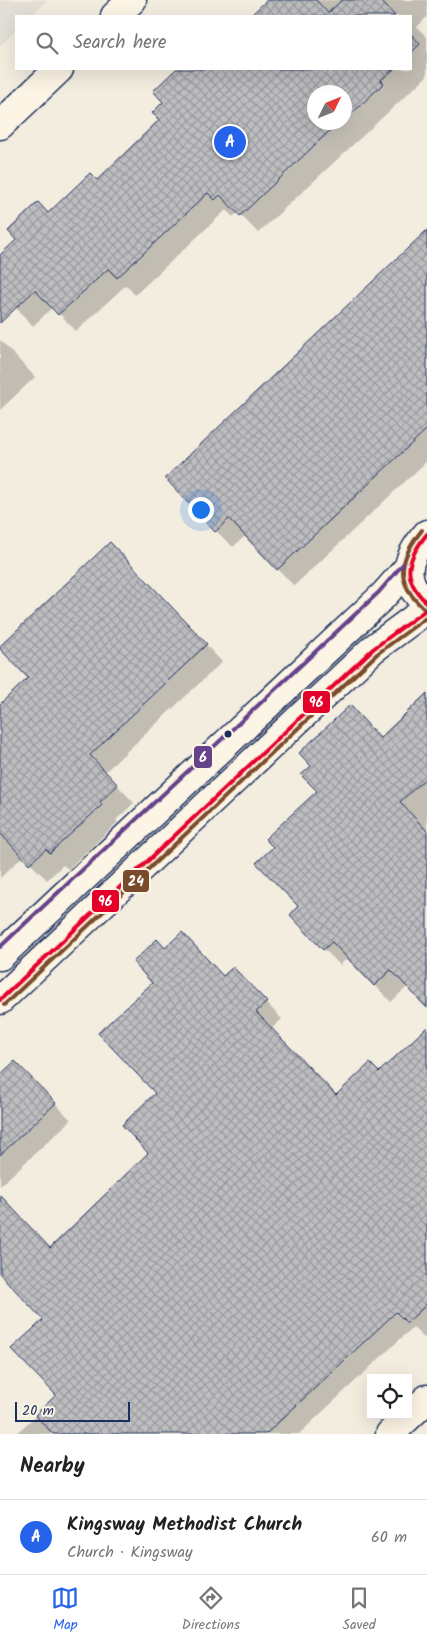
<!DOCTYPE html>
<meta charset="utf-8">
<style>
:root{--surface:#fff;--page:#f6f6f6;--text:#222;--muted:#767676;--line:#e0e0e0;--accent:#2563eb}
body{margin:0;font-family:Kalam,sans-serif;background:var(--page);color:var(--text)}
.controls{position:absolute;right:15px;bottom:15px;display:grid;overflow:hidden;border-radius:0px;box-shadow:0 5px 20px #0002}
.controls button{width:45px;height:45px;display:grid;place-items:center;padding:0;border:0;border-bottom:1px solid var(--line);background:var(--surface);color:var(--text);font:25px sans-serif}
.compass{position:absolute;left:307px;top:85px;width:45px;height:45px;border-radius:50%;background:var(--surface);box-shadow:0 5px 20px #0002;rotate:47deg}
.scale{position:absolute;left:15px;bottom:12px;width:115px;box-sizing:border-box;padding-left:5px;border:2px solid #1b2f5e;border-top:0;font-size:14px;line-height:18px;white-space:nowrap;color:#1b2f5e;-webkit-text-stroke:4px #fcf5e5;paint-order:stroke}
.you{position:absolute;left:200px;top:509px;width:18px;height:18px;margin:-12px;border:4px solid #fff;border-radius:50%;background:#1a73e8;box-shadow:0 0 0 8px #1a73e833}
.badge{display:grid;place-items:center;width:32px;height:32px;border-radius:50%;background:var(--accent);color:#fff;font-size:16px;font-weight:700}
.pin{position:absolute;translate:-50% -50%;border:2px solid #fff;box-shadow:0 1px 5px #0006}
.list{margin:0;padding:0;list-style:none}
h2{display:flex;justify-content:space-between;align-items:center;height:65px;margin:0;padding:0 20px;font-size:21px}
h2 small{font-size:16px;font-weight:400;color:var(--muted)}
.list li{display:grid;grid-template-columns:32px 1fr auto;gap:15px;align-items:center;box-sizing:border-box;height:75px;padding:0 20px;border-top:1px solid var(--line)}
.list b{display:block;font-size:19px;white-space:nowrap}
.list p{margin:0;font-size:16px;white-space:nowrap;color:var(--muted)}
.list em{font-size:16px;font-style:normal;color:var(--muted)}
.icon{flex:none;width:28px;height:28px;fill:none;stroke:currentColor;stroke-width:2;stroke-linecap:round;stroke-linejoin:round}
.map{position:relative;flex:none;width:427px;height:1434px;overflow:hidden}
.search{position:absolute;background:var(--surface);box-shadow:0 5px 20px #0002;left:15px;right:15px;top:15px;height:55px;display:flex;align-items:center;gap:12px;box-sizing:border-box;padding:0 18px;border-radius:0px;color:var(--muted);font-size:19px}
.sheet{height:140px;background:var(--surface)}
nav{display:flex;justify-content:space-around;align-items:center;box-sizing:border-box;height:70px;border-top:1px solid var(--line);background:var(--surface);font-size:14px;color:var(--muted)}
nav a{display:grid;justify-items:center;gap:2px}
nav .on{color:var(--accent)}
.map>svg:first-child{display:block}
.built{fill:#e3dfd6}
.shadow{fill:#0003;fill-rule:evenodd}
.building{fill:url(#building-cross-hatch);stroke:#1b2f5e}
.lines{fill:none;stroke-linecap:round;stroke-linejoin:round}
.minor-casing{stroke:#1b2f5e;stroke-width:31}
.major-casing{stroke:#1b2f5e;stroke-width:31}
.minor{stroke:#fcf5e5;stroke-width:28}
.major{stroke:#fcf5e5;stroke-width:28}
.bus-1-casing{stroke:#fcf5e5;stroke-width:8}
.bus-2-casing{stroke:#fcf5e5;stroke-width:8}
.bus-3-casing{stroke:#fcf5e5;stroke-width:8}
.bus-1{stroke:#e4002b;stroke-width:4}
.bus-2{stroke:#7a4b2a;stroke-width:4}
.bus-3{stroke:#65428a;stroke-width:4}
.bus-dot{fill:#1b2f5e;stroke:#fcf5e5;stroke-width:2}
.line-badge{stroke:#fcf5e5;stroke-width:2}
.badge-label{font-size:14px;text-anchor:middle;font-weight:bold;fill:#fff}
</style>
<div class="map">
<svg width="427" height="1434" viewBox="0 0 427 1434">
<defs>
<pattern id="building-cross-hatch" width="8" height="8" patternUnits="userSpaceOnUse" patternTransform="scale(1.25)"><rect width="8" height="8" fill="#bebec0"/><path d="M0 0l8 8M0 8l8-8" fill="none" stroke="#9a9b9f"/></pattern>
</defs>
<rect width="100%" height="100%" fill="#f3ede0"/>
<filter id="ink" filterUnits="userSpaceOnUse"><feTurbulence type="fractalNoise" baseFrequency=".02" numOctaves="2"/><feDisplacementMap in="SourceGraphic" scale="10" xChannelSelector="R" yChannelSelector="G"/><feConvolveMatrix kernelMatrix="1 2 1 2 8 2 1 2 1" color-interpolation-filters="sRGB"/></filter>
<g filter="url(#ink)">
<path class="built" d="M0,0h48l-17,16h-15v14l-16,16z"/>
<path class="shadow" d="M269,0h158v17l-10,10 10,10v39l-169,157 -20,-21 -5,5 -7,-7 -91,85 -9,-10 -50,46 -23,-24 -20,19 -33,-35v-34l49,-42 48,-34 64,-61 4,-18 -11,-11 23,-22h234v-53h-159zM314,92h30v30h-30z
M427,232v229l-133,125 -48,-51 -13,12 -17,-16z
M0,340l35,37 -35,33z
M127,560l95,102 -117,110 29,31 -18,17 2,2 -50,47 -5,-4 -16,15 -24,-24 -23,22v-172l29,-28z
M427,695v312l-19,-21 -17,16 -43,-45 -8,8 -16,-16 -24,-43 81,-167z
M165,949l58,28 26,8 33,34 -11,10 65,68 43,-23 48,-46v308l-3,2 -11,-11 -114,107h-283l42,-39 -14,-75 -44,-47v-77l50,53 100,-96 7,-60 -3,-110z
M0,1077l32,2 39,41 -71,66z"/>
<path class="building" d="M267,0h49l12,13 14,-13h38l15,16h-145z
M411,34l9,10 -9,9z
M176,69h218l-13,11 3,3 -40,38v-29h-30v30h25l-99,94 -20,-21 -5,5 -7,-7 -91,85 -9,-9 -50,46 -23,-25 -35,33v-68l16,-15 -8,-9 30,-29 10,11 42,-40 7,7 62,-60 -7,-7 11,-11 -10,-11z
M427,230v199l-150,141 -48,-51 -14,13 -50,-54z
M110,542l97,102 -117,111 28,30 -18,17 2,3 -52,48 -4,-4 -17,15 -29,-31v-129l28,-26 -28,-29v-3z
M427,693v84l-27,25 27,29v177l-36,-38 -17,16 -42,-44 -9,8 -33,-35 8,-9 -42,-43 17,-16 -8,-8 52,-48 -16,-16 10,-9 -12,-13 51,-48 30,33z
M182,932l41,44 10,-9 34,35 -11,10 80,83 34,-32 9,9 48,-45v277l-20,19 -11,-11 -130,122h-213l-18,-19 21,-20 -45,-46 32,-29 -43,-46v-79l50,53 98,-95 -26,-28 33,-32 -57,-60 54,-50 -19,-21 24,-23 8,9z
M15,1061l41,42 -56,52v-80z"/>
<g class="lines">
<g class="minor-casing">
<path id="minor" d="M115,16l17,-16
M0,125l59,-56
M390,1434l37,-35"/>
</g>
<g class="major-casing">
<path id="major" d="M427,534c-21,24 -28,47 0,69
M0,956l383,-360 25,-28
M0,1000l373,-351 54,-40"/>
</g>
<use href="#minor" class="minor"/>
<use href="#major" class="major"/>
<g class="bus-1-casing">
<path id="bus-1" d="M427,534c-21,26 -26,44 0,69
M0,1000l373,-351 54,-40"/>
</g>
<g class="bus-2-casing">
<path id="bus-2" d="M422,530c-23,29 -28,51 1,78
M4,1005l373,-351 50,-37"/>
</g>
<g class="bus-3-casing">
<path id="bus-3" d="M0,947l379,-355 24,-28"/>
</g>
<use href="#bus-1" class="bus-1"/>
<use href="#bus-2" class="bus-2"/>
<use href="#bus-3" class="bus-3"/>
</g>
</g>
<circle class="bus-dot" cx="228" cy="734" r="4.5"/>
<g class="line-badge">
<rect x="302" y="690" width="29" height="24" rx="5" fill="#e4002b"/>
<rect x="193" y="745" width="20" height="24" rx="5" fill="#65428a"/>
<rect x="122" y="869" width="28" height="24" rx="5" fill="#7a4b2a"/>
<rect x="91" y="889" width="29" height="24" rx="5" fill="#e4002b"/>
</g>
<g class="badge-label">
<text x="316" y="707">96</text>
<text x="203" y="762">6</text>
<text x="136" y="886">24</text>
<text x="105" y="906">96</text>
</g>
</svg>
<div class="controls">
<button><svg class="icon" aria-label="locate" viewBox="0 0 24 24"><circle cx="12" cy="12" r="6"/><path d="M12 2v4M12 18v4M2 12h4M18 12h4"/></svg></button>
</div>
<svg class="compass" viewBox="-18 -18 36 36"><path d="M0-13l5 13h-10z" fill="#e53935"/><path d="M0 13l5-13h-10z" fill="#767676"/></svg>
<div class="scale">20 m</div>
<div class="you"></div>
<div class="pin badge" style="left:230px;top:142px">A</div>
<div class="search"><svg class="icon" aria-label="search" viewBox="0 0 24 24"><circle cx="10" cy="10" r="6"/><path d="M15 15l6 6"/></svg>Search here</div>
</div>
<section class="sheet">
<h2>Nearby<small></small></h2>
<ul class="list">
<li><span class="badge">A</span><div><b>Kingsway Methodist Church</b><p>Church · Kingsway</p></div><em>60 m</em></li>
</ul>
</section>
<nav>
<a class="on"><svg class="icon" aria-label="map" viewBox="0 0 24 24"><path d="M3 6l6-2 6 2 6-2v14l-6 2-6-2-6 2zM9 4v14M15 6v14"/></svg>Map</a>
<a><svg class="icon" aria-label="directions" viewBox="0 0 24 24"><path d="M12 3l9 9-9 9-9-9zM9 14v-3h6M13 9l2 2-2 2"/></svg>Directions</a>
<a><svg class="icon" aria-label="saved" viewBox="0 0 24 24"><path d="M7 4h10v16l-5-4-5 4z"/></svg>Saved</a>
</nav>
